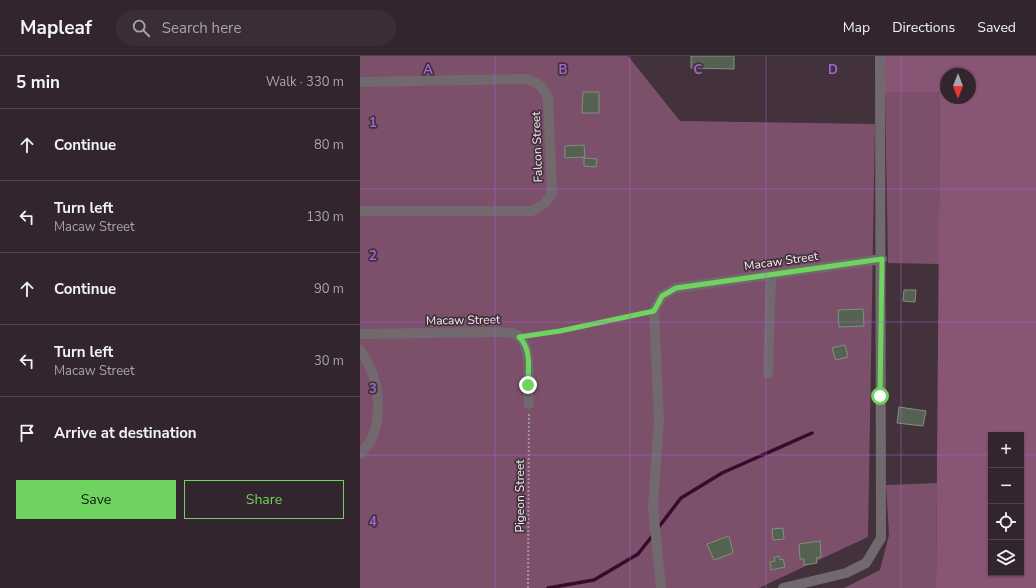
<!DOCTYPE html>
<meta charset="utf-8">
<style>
:root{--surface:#32252d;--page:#3a2d35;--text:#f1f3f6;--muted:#a8a5aa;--line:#4d4249;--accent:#6fd35f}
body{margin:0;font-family:"Nunito Sans",sans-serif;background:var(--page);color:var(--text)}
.controls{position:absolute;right:12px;bottom:12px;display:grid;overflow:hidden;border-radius:0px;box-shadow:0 1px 3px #0004}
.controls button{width:36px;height:36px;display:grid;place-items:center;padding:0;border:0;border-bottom:1px solid var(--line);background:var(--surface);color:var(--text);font:20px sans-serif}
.compass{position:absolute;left:580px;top:12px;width:36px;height:36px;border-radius:50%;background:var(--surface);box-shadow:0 1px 3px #0004;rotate:180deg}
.stop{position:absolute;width:12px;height:12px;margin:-9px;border:3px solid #6fd35f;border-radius:50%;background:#fff}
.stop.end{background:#6fd35f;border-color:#fff;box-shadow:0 1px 4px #0008}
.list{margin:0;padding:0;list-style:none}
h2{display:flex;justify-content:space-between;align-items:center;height:52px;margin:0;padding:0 16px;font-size:17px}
h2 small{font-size:13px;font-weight:400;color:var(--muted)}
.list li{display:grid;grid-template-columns:26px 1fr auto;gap:12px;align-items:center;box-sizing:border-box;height:72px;padding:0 16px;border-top:1px solid var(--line)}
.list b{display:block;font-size:15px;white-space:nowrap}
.list p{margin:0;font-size:13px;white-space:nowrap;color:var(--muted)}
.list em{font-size:13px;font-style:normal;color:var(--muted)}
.actions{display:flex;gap:8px;padding:12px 16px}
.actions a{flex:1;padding:9px 0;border:1px solid var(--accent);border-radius:0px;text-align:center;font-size:14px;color:var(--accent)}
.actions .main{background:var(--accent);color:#111}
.icon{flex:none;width:22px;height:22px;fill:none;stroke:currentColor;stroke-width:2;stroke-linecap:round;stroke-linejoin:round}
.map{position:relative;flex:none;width:676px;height:532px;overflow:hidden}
header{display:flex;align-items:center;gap:24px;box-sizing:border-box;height:56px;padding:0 20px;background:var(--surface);border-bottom:1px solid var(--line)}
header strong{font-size:19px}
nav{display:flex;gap:22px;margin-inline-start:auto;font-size:14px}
.search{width:280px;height:36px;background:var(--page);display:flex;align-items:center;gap:10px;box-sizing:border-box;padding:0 14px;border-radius:22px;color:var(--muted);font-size:15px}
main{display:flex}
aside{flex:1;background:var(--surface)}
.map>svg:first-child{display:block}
.green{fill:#7c506b}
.forest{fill:#885575;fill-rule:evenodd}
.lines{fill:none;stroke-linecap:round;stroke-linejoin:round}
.stream{stroke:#380b2a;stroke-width:3.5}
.building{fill:#556252;stroke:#81907e}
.path{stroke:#a3949d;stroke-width:2;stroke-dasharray:2 2;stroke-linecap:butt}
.minor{stroke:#72696e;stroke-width:10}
.tertiary{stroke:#72696e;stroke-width:10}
.route{stroke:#6fd35f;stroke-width:5}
.grid{fill:none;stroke:#a065ce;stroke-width:1;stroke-opacity:0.55}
.labels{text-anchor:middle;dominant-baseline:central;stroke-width:3.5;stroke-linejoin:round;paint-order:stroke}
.street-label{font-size:12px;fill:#f7ebf2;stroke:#43313c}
.grid-label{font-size:13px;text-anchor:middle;font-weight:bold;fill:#a065ce;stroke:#43313c;stroke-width:3.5;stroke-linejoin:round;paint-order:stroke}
</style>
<header>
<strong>Mapleaf</strong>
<div class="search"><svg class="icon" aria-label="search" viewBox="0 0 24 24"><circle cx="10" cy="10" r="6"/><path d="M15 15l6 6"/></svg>Search here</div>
<nav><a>Map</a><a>Directions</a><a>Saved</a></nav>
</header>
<main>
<aside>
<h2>5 min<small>Walk · 330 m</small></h2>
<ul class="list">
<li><svg class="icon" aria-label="ahead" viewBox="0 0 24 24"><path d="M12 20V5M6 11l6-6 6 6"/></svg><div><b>Continue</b></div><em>80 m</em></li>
<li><svg class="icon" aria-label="left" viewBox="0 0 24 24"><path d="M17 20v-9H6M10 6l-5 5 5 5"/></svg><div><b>Turn left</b><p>Macaw Street</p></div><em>130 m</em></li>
<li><svg class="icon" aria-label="ahead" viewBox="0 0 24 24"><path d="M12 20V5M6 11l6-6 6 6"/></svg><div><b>Continue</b></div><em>90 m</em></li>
<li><svg class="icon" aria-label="left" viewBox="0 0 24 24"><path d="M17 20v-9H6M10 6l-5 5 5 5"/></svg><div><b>Turn left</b><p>Macaw Street</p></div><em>30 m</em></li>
<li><svg class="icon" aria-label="arrive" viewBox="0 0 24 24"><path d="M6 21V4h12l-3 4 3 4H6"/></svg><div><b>Arrive at destination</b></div></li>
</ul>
<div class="actions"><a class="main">Save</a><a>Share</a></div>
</aside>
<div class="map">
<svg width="676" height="532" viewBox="0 0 676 532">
<rect width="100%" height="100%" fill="#43313c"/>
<path class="green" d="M0,0h268l52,65 195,3 -7,413 -109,51h-399z
M580,35l-1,173 -51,-1 -3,-170z
M577,427l-1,105h-92l36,-18 9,-35 -3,-50z"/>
<path class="forest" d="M524,0h152v532h-100l4,-496 -55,1zM586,18h24v24h-24zM631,379h30v138h-30z"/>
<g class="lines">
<path class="stream" d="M298,472l23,-30 41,-25 90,-40
M188,532l46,-8 44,-26 15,-19"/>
</g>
<path class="building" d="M331,0h43v13l-43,-1z
M223,36h16v21h-17z
M224,89l1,12 -20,1v-12z
M224,102l13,1 -1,8 -12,-1z
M544,234h12l-1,12 -12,-1z
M503,253l1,17 -25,1 -1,-17z
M485,289l3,12 -12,3 -4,-12z
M539,351l27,4 -3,15 -26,-3z
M423,472l1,11 -11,1 -1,-11z
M369,480l4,17 -19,7 -7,-16z
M460,485l1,16 -5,1 1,5 -13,2v-6h-4l-1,-15z
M419,500l1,4 3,-1 2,8 -14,3 -1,-8 5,-1 -1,-4z"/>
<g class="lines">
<path class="path" d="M172,279l28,-4 83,-18
M168,532l1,-175"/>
<path class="minor" d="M0,26l168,-3 13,7 7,11 4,96 -7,10 -13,8h-172
M0,278l139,-2c5,0 11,0 16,2 18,6 13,54 14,70
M408,317l3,-98
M301,532l-8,-81 6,-88 -5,-108 8,-15 14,-8 206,-29
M423,532l63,-15 20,-10 15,-25 -1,-482"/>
<path class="tertiary" d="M0,294c21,27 27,79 0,104"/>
</g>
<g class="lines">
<path class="route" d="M168,329c0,-16 4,-36 -9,-48l41,-6 94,-20 8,-15 14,-8 206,-29 -2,137"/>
</g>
<path class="grid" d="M135,0v532M270,0v532M406,0v532M541,0v532M0,133h676M0,266h676M0,399h631M661,399h15"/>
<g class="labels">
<g class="street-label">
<text transform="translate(177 91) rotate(-92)">Falcon Street</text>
<text transform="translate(421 205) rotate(-8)">Macaw Street</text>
<text transform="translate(103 264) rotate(-1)">Macaw Street</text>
<text transform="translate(160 440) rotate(-90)">Pigeon Street</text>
</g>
</g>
<g class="grid-label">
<text x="68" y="18">A</text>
<text x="203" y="18">B</text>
<text x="338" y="18">C</text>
<text x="473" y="18">D</text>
<text x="13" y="71">1</text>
<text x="13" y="204">2</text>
<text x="13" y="337">3</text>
<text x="13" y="470">4</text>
</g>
</svg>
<div class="controls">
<button>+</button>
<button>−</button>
<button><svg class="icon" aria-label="locate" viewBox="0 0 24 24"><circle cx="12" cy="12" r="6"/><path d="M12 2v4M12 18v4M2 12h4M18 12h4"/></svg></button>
<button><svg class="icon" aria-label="layers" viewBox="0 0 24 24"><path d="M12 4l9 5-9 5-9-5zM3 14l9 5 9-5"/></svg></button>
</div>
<svg class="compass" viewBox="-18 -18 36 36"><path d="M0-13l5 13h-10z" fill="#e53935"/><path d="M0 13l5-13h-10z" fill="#a8a5aa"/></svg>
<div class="stop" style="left:520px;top:340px"></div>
<div class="stop end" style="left:168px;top:329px"></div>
</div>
</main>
